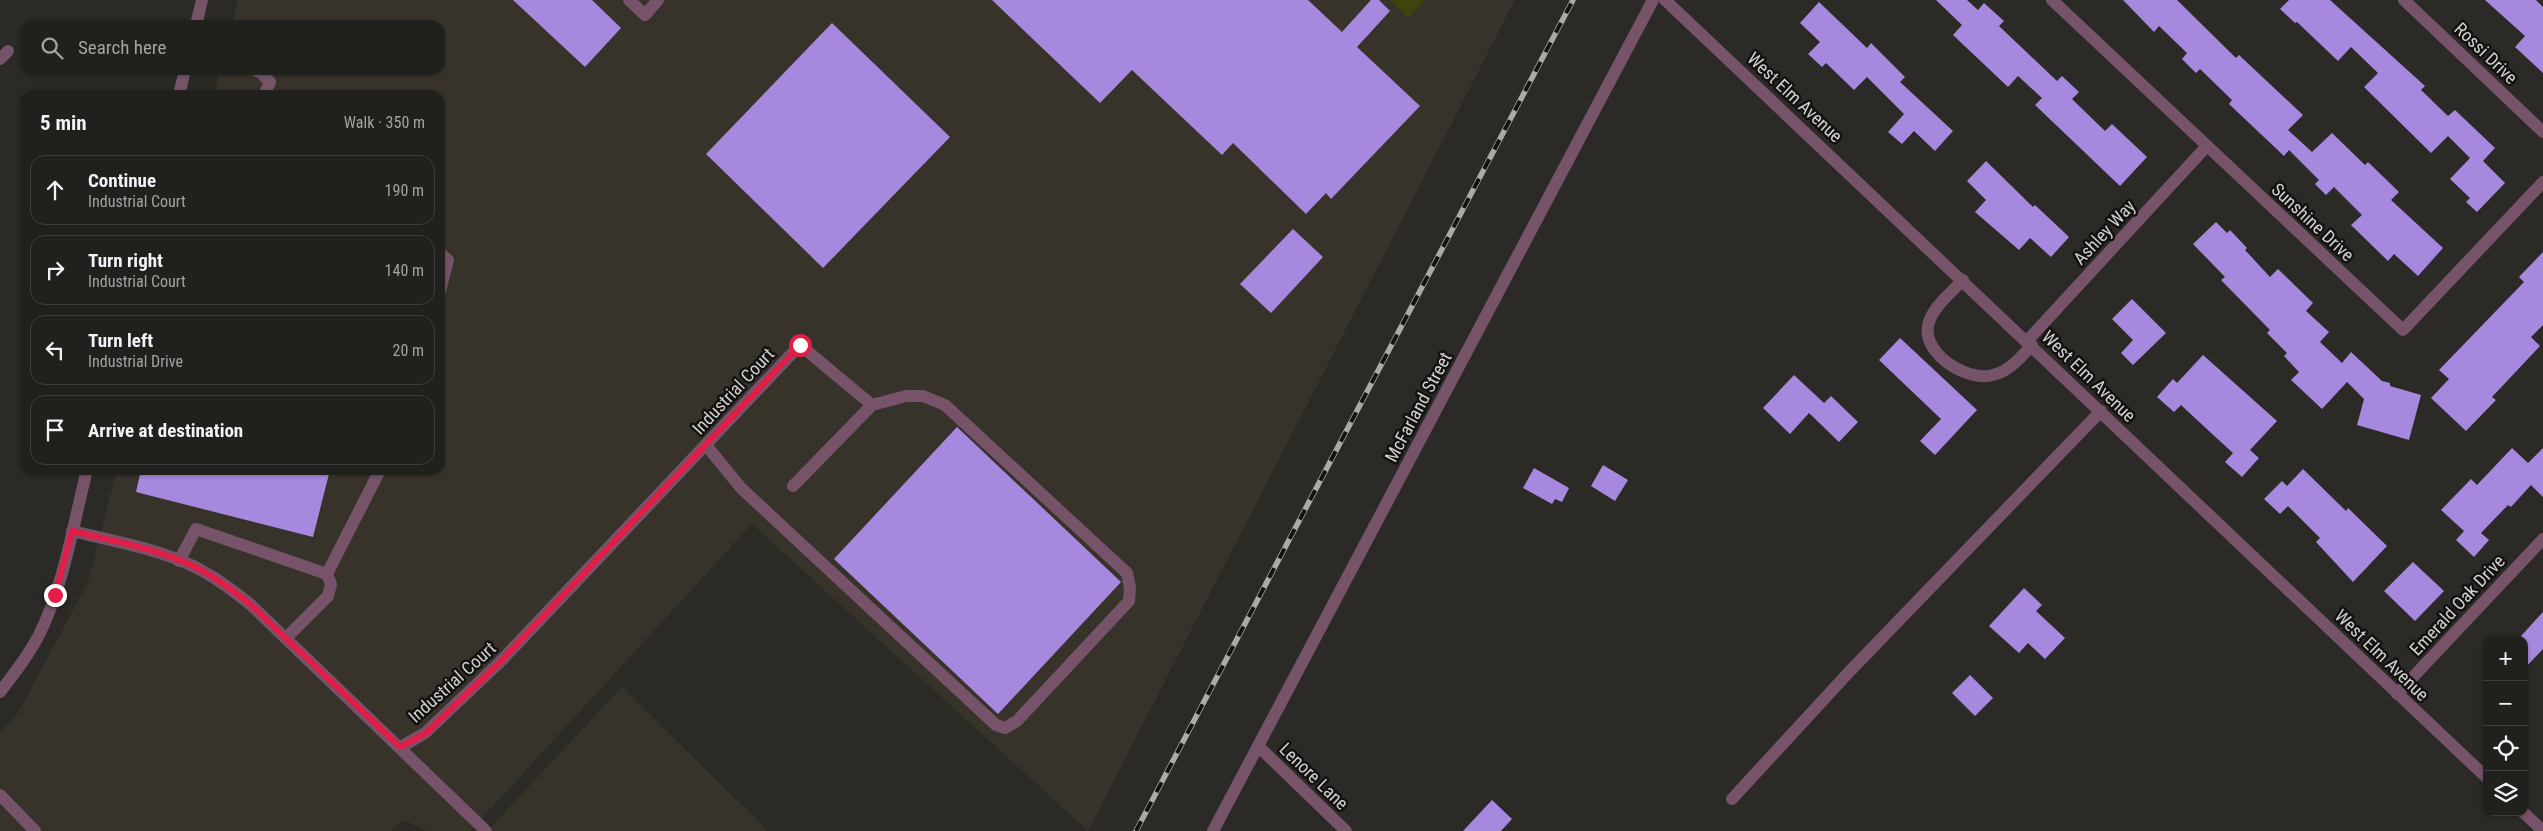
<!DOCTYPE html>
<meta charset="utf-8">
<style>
:root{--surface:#20201c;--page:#282825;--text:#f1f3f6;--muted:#a2a3a3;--line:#3d3e3b}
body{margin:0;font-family:"Roboto Condensed",sans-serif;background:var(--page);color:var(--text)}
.controls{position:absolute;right:15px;bottom:15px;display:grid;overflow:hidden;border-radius:10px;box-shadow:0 1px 4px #0004}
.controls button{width:45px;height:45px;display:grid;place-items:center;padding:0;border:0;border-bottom:1px solid var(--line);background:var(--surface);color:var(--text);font:25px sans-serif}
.stop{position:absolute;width:15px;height:15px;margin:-11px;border:4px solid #e11d48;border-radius:50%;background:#fff}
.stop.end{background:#e11d48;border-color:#fff;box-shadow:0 1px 5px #0008}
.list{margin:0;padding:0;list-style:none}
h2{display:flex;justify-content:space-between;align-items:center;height:65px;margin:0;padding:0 20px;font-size:21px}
h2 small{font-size:16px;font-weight:400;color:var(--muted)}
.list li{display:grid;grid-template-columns:32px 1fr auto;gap:15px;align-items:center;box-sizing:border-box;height:70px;margin:0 10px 10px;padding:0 10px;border:1px solid var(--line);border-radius:15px}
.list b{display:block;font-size:19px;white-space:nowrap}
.list p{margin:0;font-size:16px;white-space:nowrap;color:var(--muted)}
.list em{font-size:16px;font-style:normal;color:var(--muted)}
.icon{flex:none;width:28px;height:28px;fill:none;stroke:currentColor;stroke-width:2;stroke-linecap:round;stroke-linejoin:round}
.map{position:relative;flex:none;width:2543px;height:831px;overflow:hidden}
.search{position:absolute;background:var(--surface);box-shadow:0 1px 4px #0004;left:20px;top:20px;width:425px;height:55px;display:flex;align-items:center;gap:12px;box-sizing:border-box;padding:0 18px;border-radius:15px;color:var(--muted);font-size:19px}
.panel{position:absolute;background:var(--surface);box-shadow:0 1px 4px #0004;left:20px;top:90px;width:425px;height:385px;border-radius:15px}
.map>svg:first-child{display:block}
.built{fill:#38332a}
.green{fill:#41430c}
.building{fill:#a788df}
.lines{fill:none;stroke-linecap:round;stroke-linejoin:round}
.minor{stroke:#765369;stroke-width:12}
.rail-casing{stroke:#abaaa7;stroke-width:5.5}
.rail{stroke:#131211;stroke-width:4;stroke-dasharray:11;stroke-linecap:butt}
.route{stroke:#e11d48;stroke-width:6}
.labels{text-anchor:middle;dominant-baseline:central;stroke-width:5;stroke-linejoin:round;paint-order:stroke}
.street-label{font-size:18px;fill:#d3d2d0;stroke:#131211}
</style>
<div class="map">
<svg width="2543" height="831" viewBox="0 0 2543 831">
<rect width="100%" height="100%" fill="#2b2a26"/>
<path class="built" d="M238,0h1277l-427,831 -336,-307 -282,307h-43l-24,-11 -12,11h-391v-99l18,-19 70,-131 29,-112h323v-375h-226l6,-25h220v-45h-208z
M622,687l146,144h-281z"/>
<path class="green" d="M1390,0h35l-17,18z"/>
<path class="building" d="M513,0h79l29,28 -36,39z
M992,0h316l34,32 29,-32h8l11,11 -33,36 63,59 -89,93 -5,-6 -20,21 -73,-71 -11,12 -90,-85 -32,33z
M1936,0h31l11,10 6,-7 20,18 -5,5 58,55 5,-5 17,16 -7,7 33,32 7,-7 35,33 -27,29 -85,-81 7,-7 -24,-22 -10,11 -55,-52 9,-10z
M2123,0h54l59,58 3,-3 64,60 -15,15 24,22 20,-19 33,32 3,-3 31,30 -8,8 52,48 -25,28 -24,-22 -6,7 -37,-36 11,-10 -28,-28 -8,8 -11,-11 4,-4 -30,-30 -5,6 -55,-52 3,-4 -32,-31 -4,4 -14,-14 5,-6 -28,-27 -5,6z
M2289,0h41l95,86 -4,4 27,26 7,-6 40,38 -12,13 22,22 -28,29 -11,-10 4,-4 -20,-19 20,-21 -22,-22 -17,17 -67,-66 14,-14 -27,-26 -13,14 -41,-39 -2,1 -15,-14z
M2485,0h51l7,7v66l-28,-26 10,-11z
M1819,2l48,46 4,-5 34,34 -5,5 53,49 -18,20 -21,-20 -12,13 -14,-12 16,-18 -37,-37 -13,13 -28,-27 -4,4 -14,-13 12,-12 -20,-19z
M832,23l118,114 -127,131 -117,-114z
M1986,161l47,46 2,-2 34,32 -18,20 -21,-19 -11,12 -44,-38 11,-12 -19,-19z
M2216,222l11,11 3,-3 17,18 -2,2 25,27 8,-8 35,34 -7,8 23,21 -9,10 22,21 9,-11 31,29 8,2v3l31,9 -12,45 -52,-15 7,-26 -17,-17 -25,27 -31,-29 8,-8 -15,-16 3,-3 -20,-20 3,-3 -49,-50 4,-3 -32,-33z
M1293,229l30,28 -52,56 -31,-29z
M2543,252v73l-12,12 9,9 -48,51 4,3 -30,31 -35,-33 18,-19 -10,-9 85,-88 -5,-5z
M2132,299l34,34 -33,32 -12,-12 12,-13 -21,-21z
M1900,338l77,72 -42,45 -15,-14 21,-22 -62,-59z
M2203,355l74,66 -27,29 9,8 -17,19 -17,-15 8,-9 -23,-21 -29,-27 -7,7 -17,-15 16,-18 4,4z
M1794,375l30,28 7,-7 27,26 -19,20 -30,-29 -19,21 -27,-26z
M957,427l164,155 -123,132 -164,-155z
M2512,448l16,15 15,-15v49l-12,-12 -20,22 -3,-2 -27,28 8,7 -15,17 -18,-17 8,-9 -23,-21 30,-31 6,6z
M1603,465l25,15 -13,21 -24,-15z
M1534,468l35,20 -7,14 -7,-3 -3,5 -29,-16z
M2303,469l43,42 2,-3 39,38 -34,36 -37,-40 4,-4 -32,-32 -8,8 -16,-15 18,-18 5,5z
M141,470h189l-17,67 -177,-45z
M2413,562l31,29 -29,30 -31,-30z
M2024,588l18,17 -6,6 29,27 -20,21 -17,-16 -9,10 -30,-27z
M2543,612v37l-19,20v-30l-3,-3z
M1970,675l23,23 -18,18 -23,-23z
M1492,800l20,19 -11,12h-38z"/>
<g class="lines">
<path class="minor" d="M629,0l16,15 13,-15
M1665,0l822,778
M2052,0l351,330 140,-148
M2404,0l139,132
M196,25l6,-25
M0,59l8,-8
M255,70l6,3 9,9 -6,13
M179,95l6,-25
M440,253l8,7 -8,31
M1963,280c-12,13 -32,28 -35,46 -5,29 40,56 65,49 17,-4 27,-17 39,-30
M2027,341l179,-194
M793,486l79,-81
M72,531c40,10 83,17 121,35 21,10 39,24 57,38l236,227
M179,561l17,-32 131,45 4,10 -3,12 -42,42
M327,574l53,-104
M0,692c14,-18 28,-36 39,-57 25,-50 34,-110 48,-165
M2397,694l146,-155
M1258,746l88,85
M401,747l24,-14 75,-71 300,-317 72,60 34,-9h17l22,9 182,168 3,15 -1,13 -112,120 -12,7 -9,-3 -255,-237 -35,-43
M0,795l35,36
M1732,799l117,-127 252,-261
M2523,812l20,19
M1213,831l440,-831"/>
<g class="rail-casing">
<path id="rail" d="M1136,831l437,-831"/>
</g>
<use href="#rail" class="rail"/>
</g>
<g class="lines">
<path class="route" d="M55,595l17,-64c40,10 83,17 121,35 21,10 39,24 57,38l150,143 26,-14 74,-71 300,-317"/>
</g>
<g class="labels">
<g class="street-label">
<text transform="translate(2486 53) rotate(44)">Rossi Drive</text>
<text transform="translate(1795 97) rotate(43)">West Elm Avenue</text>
<text transform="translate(2313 222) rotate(43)">Sunshine Drive</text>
<text transform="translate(2104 232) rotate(-47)">Ashley Way</text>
<text transform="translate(2089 376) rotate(44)">West Elm Avenue</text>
<text transform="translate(733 391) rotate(-47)">Industrial Court</text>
<text transform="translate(1418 407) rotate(-62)">McFarland Street</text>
<text transform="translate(2457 605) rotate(-47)">Emerald Oak Drive</text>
<text transform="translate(2382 655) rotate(44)">West Elm Avenue</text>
<text transform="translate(452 682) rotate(-42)">Industrial Court</text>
<text transform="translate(1314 776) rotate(44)">Lenore Lane</text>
</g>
</g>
</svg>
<div class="controls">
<button>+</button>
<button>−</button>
<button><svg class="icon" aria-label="locate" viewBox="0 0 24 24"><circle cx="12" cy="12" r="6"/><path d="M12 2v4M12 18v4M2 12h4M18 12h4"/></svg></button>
<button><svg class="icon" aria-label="layers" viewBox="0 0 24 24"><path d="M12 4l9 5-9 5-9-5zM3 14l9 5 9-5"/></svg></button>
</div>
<div class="stop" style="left:800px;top:345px"></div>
<div class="stop end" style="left:55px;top:595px"></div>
<div class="search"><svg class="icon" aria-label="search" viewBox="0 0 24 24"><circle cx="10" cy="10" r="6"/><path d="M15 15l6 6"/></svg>Search here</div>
<section class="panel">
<h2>5 min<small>Walk · 350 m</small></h2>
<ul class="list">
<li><svg class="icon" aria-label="ahead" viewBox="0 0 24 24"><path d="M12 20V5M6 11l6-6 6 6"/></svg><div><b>Continue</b><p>Industrial Court</p></div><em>190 m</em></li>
<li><svg class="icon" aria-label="right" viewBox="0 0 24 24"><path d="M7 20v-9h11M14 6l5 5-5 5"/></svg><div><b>Turn right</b><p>Industrial Court</p></div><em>140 m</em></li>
<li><svg class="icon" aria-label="left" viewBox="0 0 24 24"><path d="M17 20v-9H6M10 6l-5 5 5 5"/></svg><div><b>Turn left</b><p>Industrial Drive</p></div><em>20 m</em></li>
<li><svg class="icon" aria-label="arrive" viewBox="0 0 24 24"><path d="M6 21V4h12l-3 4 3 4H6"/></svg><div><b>Arrive at destination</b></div></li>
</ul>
</section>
</div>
